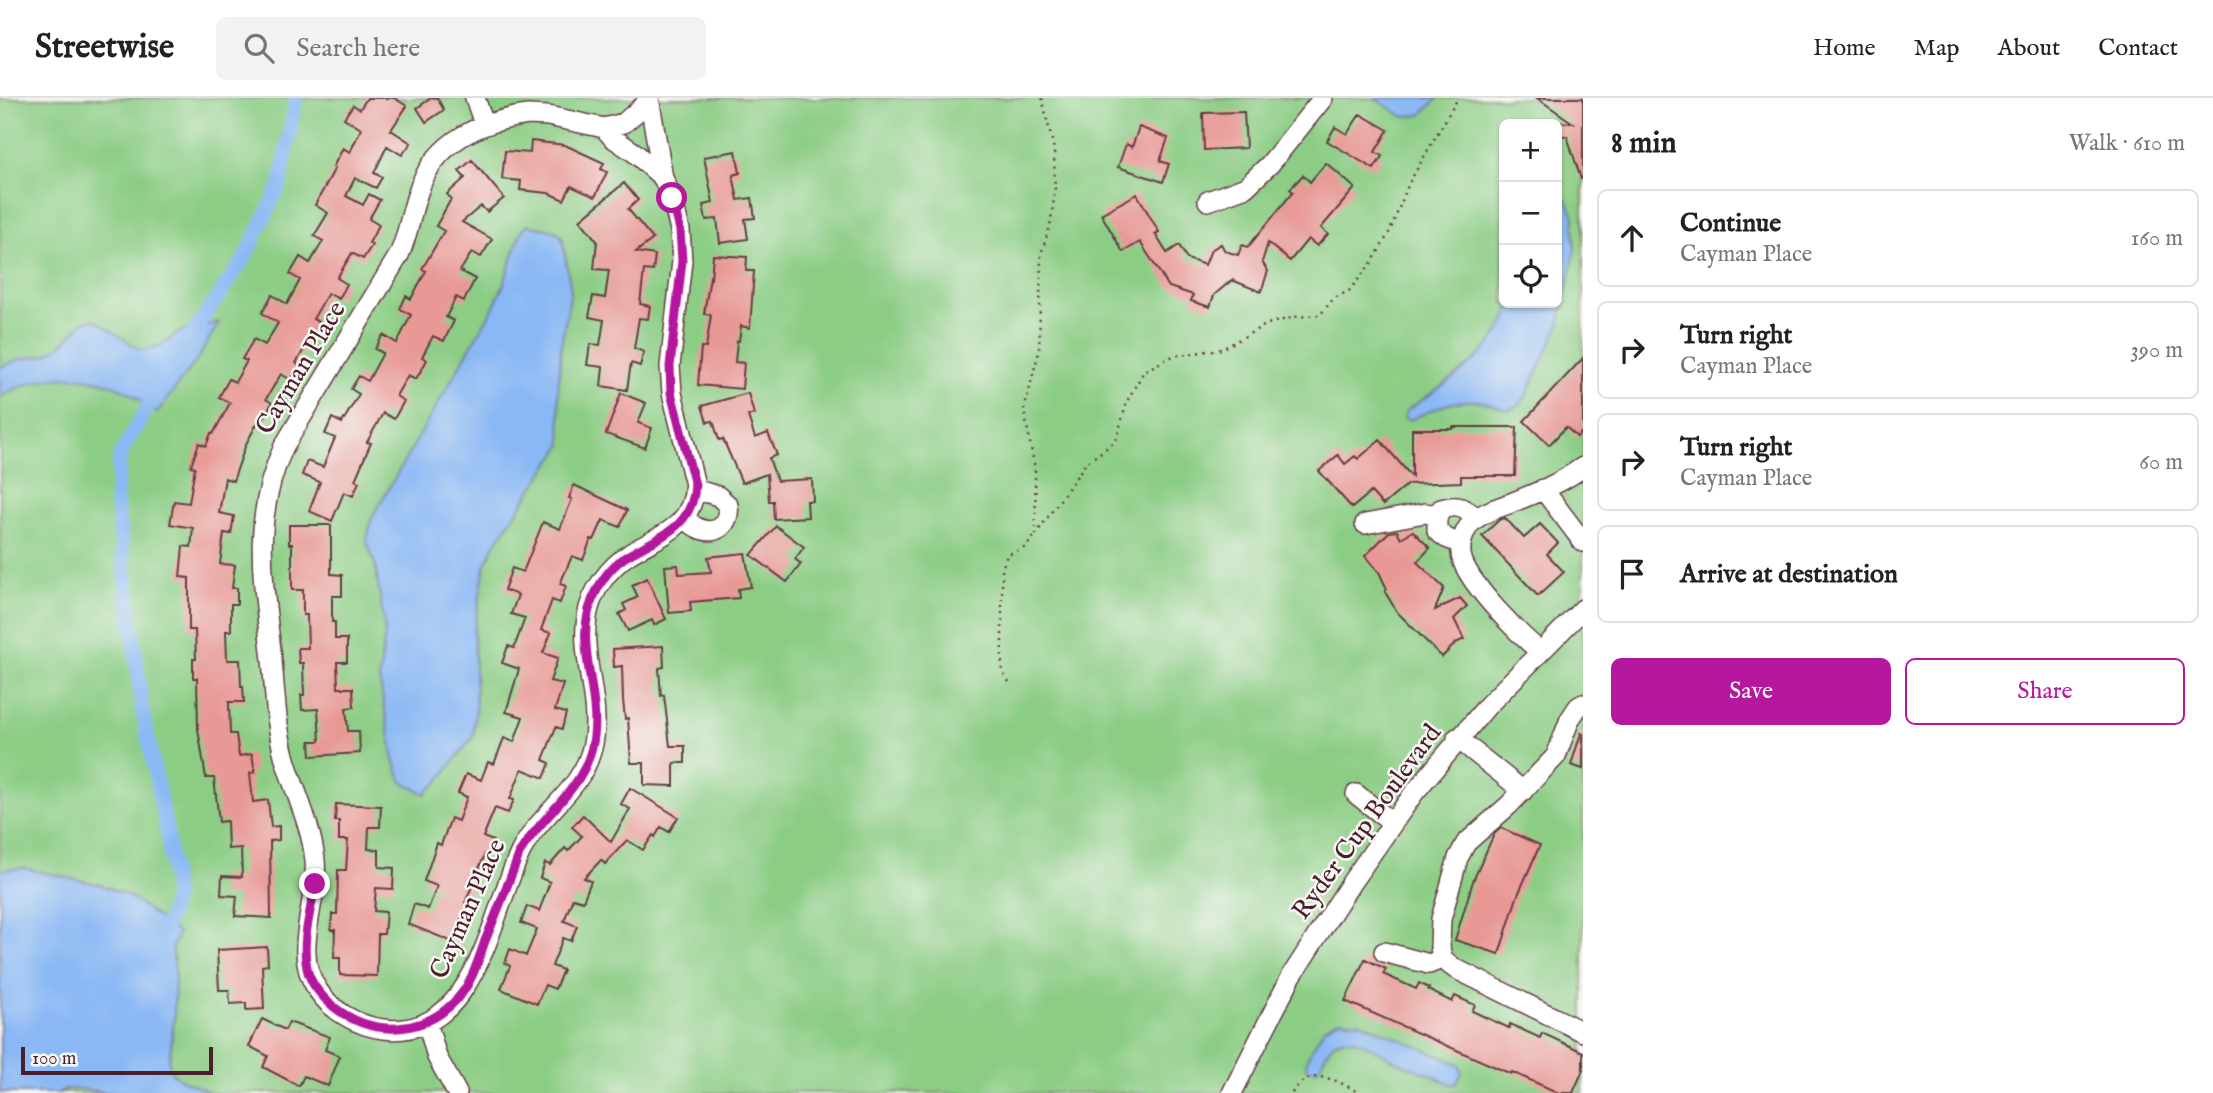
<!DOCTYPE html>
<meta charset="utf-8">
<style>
:root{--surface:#fff;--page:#f2f2f2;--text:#222;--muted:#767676;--line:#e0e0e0;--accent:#b5179e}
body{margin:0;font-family:"IM FELL English",serif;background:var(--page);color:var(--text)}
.controls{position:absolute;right:21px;top:21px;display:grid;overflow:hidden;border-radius:10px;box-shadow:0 2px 5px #0004}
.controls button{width:63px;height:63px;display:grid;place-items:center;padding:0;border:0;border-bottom:2px solid var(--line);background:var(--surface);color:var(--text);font:35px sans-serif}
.scale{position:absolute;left:21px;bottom:18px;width:192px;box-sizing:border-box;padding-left:7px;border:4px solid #4a1f2b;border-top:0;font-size:19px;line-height:24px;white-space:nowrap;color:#4a1f2b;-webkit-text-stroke:5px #f6f6f2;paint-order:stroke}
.stop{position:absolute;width:21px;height:21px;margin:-16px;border:5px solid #b5179e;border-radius:50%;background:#fff}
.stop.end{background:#b5179e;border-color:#fff;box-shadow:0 2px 7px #0008}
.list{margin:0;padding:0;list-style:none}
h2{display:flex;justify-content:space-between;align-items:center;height:91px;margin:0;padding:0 28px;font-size:30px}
h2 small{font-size:23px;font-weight:400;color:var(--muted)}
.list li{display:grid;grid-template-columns:46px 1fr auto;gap:21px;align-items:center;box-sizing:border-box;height:98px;margin:0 14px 14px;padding:0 14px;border:2px solid var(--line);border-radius:10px}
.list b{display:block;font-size:26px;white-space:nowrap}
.list p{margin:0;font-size:23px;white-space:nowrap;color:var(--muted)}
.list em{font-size:23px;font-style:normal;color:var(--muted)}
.actions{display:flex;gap:14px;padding:21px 28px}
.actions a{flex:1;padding:16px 0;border:2px solid var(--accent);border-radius:10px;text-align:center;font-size:24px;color:var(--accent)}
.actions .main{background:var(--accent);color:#fff}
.icon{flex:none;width:38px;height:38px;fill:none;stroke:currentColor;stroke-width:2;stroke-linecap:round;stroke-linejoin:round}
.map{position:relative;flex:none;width:1583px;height:995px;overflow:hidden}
header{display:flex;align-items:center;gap:42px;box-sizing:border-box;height:98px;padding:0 35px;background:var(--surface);border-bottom:2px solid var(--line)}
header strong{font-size:33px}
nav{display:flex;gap:38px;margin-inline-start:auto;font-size:24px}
.search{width:490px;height:63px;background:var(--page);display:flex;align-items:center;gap:18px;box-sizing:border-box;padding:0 24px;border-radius:10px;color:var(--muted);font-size:26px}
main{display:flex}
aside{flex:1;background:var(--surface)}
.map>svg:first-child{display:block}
.green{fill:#8ccd85;stroke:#6b7658;stroke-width:2;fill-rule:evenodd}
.water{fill:#89b8f4;stroke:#6a6c90;stroke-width:2}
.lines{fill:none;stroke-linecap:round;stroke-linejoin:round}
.canal{stroke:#89b8f4;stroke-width:14}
.building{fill:#e89995}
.minor-casing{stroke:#643c43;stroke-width:22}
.path{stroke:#643c43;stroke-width:2.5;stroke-dasharray:2 5;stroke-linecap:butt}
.minor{stroke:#fff;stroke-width:19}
.route{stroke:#b5179e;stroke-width:9}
.labels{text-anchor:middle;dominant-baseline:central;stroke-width:5;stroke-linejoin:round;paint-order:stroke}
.street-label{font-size:26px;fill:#4a1f2b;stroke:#f6f6f2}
</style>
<header>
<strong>Streetwise</strong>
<div class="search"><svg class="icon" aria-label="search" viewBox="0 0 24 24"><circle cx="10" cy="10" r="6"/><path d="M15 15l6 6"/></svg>Search here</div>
<nav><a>Home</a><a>Map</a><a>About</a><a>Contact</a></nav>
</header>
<main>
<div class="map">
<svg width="1583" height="995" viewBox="0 0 1583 995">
<rect width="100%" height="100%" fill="#f6f6f2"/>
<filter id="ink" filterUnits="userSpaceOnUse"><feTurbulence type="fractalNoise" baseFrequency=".0143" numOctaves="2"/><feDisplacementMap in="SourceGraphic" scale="14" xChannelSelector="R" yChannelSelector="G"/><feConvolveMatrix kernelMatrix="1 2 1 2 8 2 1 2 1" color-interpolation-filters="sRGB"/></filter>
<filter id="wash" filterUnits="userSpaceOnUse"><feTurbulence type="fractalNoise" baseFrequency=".00686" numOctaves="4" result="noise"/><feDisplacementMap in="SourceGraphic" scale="28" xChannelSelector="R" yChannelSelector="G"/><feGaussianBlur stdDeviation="1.57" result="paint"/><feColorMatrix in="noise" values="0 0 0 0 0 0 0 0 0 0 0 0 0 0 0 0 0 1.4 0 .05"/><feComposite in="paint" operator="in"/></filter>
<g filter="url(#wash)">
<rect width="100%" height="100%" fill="#f4e2ca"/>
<path class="green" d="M0,0h1583v995h-1583zM1504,26h53v179h-53z"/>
<path class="water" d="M1374,0h64l-17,17 -17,2z
M1557,91l11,13 6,15 1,34 -16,75 -32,69c-5,7 -8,12 -17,14 -8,1 -17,-5 -26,-7 -27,-5 -51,7 -74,18l-6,-2 2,-7c38,-27 95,-59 105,-108h46z
M527,127l29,6 6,6 9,54 -10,54 -3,47 4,53 -67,99 -10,22 -11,65 2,74 -3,32 -36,46 -12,11 -23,-12 -8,-22 -15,-82 6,-46 -10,-68 -8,-22 4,-23 121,-209 11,-24 18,-54z
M94,221l47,31 21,-5 18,-13 39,-10 -20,35 -42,56c-10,-7 -20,-17 -31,-22 -41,-21 -88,-17 -126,6v-30l20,-8 26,-4 16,-11 21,-22z
M24,770l77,17 30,12 47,36 -6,15 3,23 -1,48 -5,44 3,10 14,9 27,11c-34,0 -68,0 -101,0 -17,-1 -39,-9 -55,0h-57v-223z
M1339,922l21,2 99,42 3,9 -6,11c-10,1 -16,-6 -25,-9 -10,-5 -21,-7 -31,-12 -15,-7 -44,-29 -61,-23 -12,5 -15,21 -22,30l-11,-2 1,-10 17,-30z"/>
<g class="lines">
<path class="canal" d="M187,244l57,-83 36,-73 16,-88
M156,294l-36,63 -4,45 27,213 24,119 8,63 -13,45"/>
</g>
<g id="blocks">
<path class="building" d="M367,0h27l13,8 -16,24 20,13 -9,12 -15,-9 -13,27 8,4 -6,11 -21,-10 -9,18 17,9 6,-11 11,6 -11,19 10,6 -10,18 3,2 -9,14 -11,-6 -15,25 10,6 -8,15 -11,-6 -15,26 11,6 -8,13 -4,-2 -16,27 4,3 -9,14 -10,-6 -15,25 6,4 -8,15 -3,-2 -15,28 -13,37 -8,-3 -6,35 15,3 -3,18 -7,-1 -4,31 15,1 -3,23h5v16h-6v27h-5l1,29h13l1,26h2l1,16h-15l1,32h6l3,22 13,-2 3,18 -5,1 3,29 15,-2 3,27 8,-1v14l-9,1 1,77 -36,-2 2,-20 -16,-1 1,-19 20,1 -1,-29 -13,1 -1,-28 -8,1 -5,-44h-8l-8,-49 -1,-51h-4v-19h3l-1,-29h-6v-52l-9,-1 3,-31 8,1 2,-19 -23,-4 4,-23 15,2 6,-36 -4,-1 8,-23 7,3 5,-13 2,1 17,-31 -11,-6 10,-18 6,3 12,-21 -5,-2 12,-20 11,6 13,-22 -16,-10 10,-18 15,9 13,-24 -10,-6 10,-17 10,6 13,-22 -9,-5 14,-23 -13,-8 20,-37 -2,-1 10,-19 7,4 11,-23 -17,-11 9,-13 7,4z
M431,0h6l7,12 -18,12 -9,-14z
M1537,0h46v80l-2,1 -14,-43h-10v-14l16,1z
M1244,14l2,36 -42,2 -1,-37z
M1360,16l28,16 -13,22 7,4 -8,13 -47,-28 8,-14 12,7z
M1139,29l29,11 -8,23 9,3 -6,18 -45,-15 8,-23 6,3z
M531,43l34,4 39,18 -3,6 6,3 -12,25 -24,-11 -7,14 -16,-7 -28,-3 1,-9 -19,-2 3,-28 25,2z
M736,53l4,22 -7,2 5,25 14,-2 3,20 -10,1 3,20 -28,4 -3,-24 -11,1 -3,-15 10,-2 -9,-46z
M472,62l32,38 -17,14 -6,-6 -19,16 30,17 -11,18 -9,-5 -12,19 15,8 -11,22 -8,-4 -10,20 8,4 -10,20 -11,-5 -11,21 5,3 -11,19 -8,-4 -12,21 8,5 -10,18 -11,-6 -16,29 4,1 -16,37 4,2 -6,14 -9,-4 -12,29 -23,-10 11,-29 -18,-7 5,-14 16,6 12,-29 -10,-4 7,-16 10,5 17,-29 -8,-5 8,-13 9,5 15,-28 -8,-4 8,-14 14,8 14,-28 -11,-6 6,-13 5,3 15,-28 -4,-2 22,-38 -8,-5 15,-27 -4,-5 18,-16 -6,-7z
M1326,65l29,25 -34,40 7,6 -11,12 -9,-7 -18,22 -22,-18 -6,19 6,9 -7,21 -29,-12 -18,15 -4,12 -19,-6 2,-6 -24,-8 -29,-45 -17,10 -22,-38 36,-20 22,38 -4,2 12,19 12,-8 8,14 18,6 6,-15 10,-6 4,7 13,4 4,-10 6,2 45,-55 -3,-3 13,-14 7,7z
M624,85l14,17 -10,9 25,30 -17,13 19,3 -2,16 -9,-1 -4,34 10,2 -2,13 -9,-1 -5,30 10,4 -4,14 -9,-3 -4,27 -26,-4 2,-19 -16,-2 3,-21 10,1 4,-25 -15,-3 4,-21 12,2 4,-28 -15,-1 3,-28 -17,-21z
M713,157l34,2 -1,14h8l-4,57 -9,-2 -2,15h-2l-2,21 9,1 -2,26 -44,-4 3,-38 5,1 5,-33 -7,-1 6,-37 1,1z
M1583,260v73l-6,6 -11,-10 -17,18 -25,-24z
M621,295l25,10 -8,20 14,5 -7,20 -39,-14z
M748,295l6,21 -6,2 7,22 13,-5 9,22 -8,3 8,23 35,-2 1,22h-6l1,16 -34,2 -1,-18h-4l-2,-27 -25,9 -19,-44 -4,1 -6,-19 -6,1 -5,-16z
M1453,329h64l-2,49h-54v6l-53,2 -25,21 -12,-13 -19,16 -33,-37 19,-16 7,9 10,-8 3,3 22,-19 32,37v-48h41z
M574,387l53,25 -7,17 -17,-7 -9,20 -3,-1 -8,21 -11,-4 -12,28 6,2 -6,17 -8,-3 -11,30 10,3 -8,20 15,5 -8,23 13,3 -8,26 11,3 -4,16 -6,-2 -13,33 7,3 -6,15 -22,-9 -12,30 4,1 -6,13 -13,-5 -12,29 10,4 -6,14 -2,-1 -20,49 2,1 -14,38 -45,-18 6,-20 14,5 9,-23 -13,-5 13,-38 4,2 10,-27 7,3 9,-24 -9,-4 8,-19 15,6 7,-18 6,2 10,-26 10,4 9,-25 -17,-5 13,-43 -17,-6 6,-17 6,2 11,-30 -14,-4 7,-19 -14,-5 8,-22 11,4 20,-50 17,7 12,-30 -3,-1z
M1505,420l19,20 16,-14 18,19 -11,11 17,18 -26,24 -56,-60 17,-16z
M289,427h42v49l11,1v21h-10v26h3v17h12v23h-10l1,26h15l1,19 -8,1 2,23h11l1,22 -49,3 -1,-15h10l-2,-32 -16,1 -1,-15h3l-1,-32h-4l-1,-15h10l-1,-33h-4v-25h-11v-46h-3z
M776,428l28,21 -9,12 6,5 -14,18 -36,-27z
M1397,433l4,7 12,-7 17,17 -13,14 27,26 -9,22 25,-12 7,8 -13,13 10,20 -8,4 -14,14 -45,-45 -12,-20 2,-3 -8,-17 -14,-16 24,-24z
M745,455l6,34 -13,2 1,9 -49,4 1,9 -22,2 -4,-47 13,-1 1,9 32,-2 -3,-15z
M647,480l19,41 -12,6 -2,-5 -24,11 -9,-17 7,-4 -3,-6 15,-7 -6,-12z
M663,548l1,21 -5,1 2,28 3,-1 6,51h15v17h-11v23l-30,-1v-22h-13l-3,-45 -3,1 -2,-19 -1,-34 -8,1 -1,-18z
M1581,635l2,1v35l-12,-4z
M630,690l48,29 -9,15 -8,-5 -6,10 -2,-2 -10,15 -16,-10 -22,24 -4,-4 -17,18 7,3 -8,20 -10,-3 -9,23 13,5 -6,15 -8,-3 -11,28 11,4 -8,19 -10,-4 -8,19 -36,-15 9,-23 -5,-3 5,-14 16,7 11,-27 -16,-6 6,-17 12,5 11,-29 -10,-4 5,-15 5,2 15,-17 3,3 14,-15 -10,-9 11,-12 28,27 19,-33 -9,-5z
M336,706l45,2 -1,21h-11l-1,22 11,1v17l15,1 -1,21 -17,-1 -2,23 12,1 -2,22h-6l-1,42 -37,-1v-17h-6l1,-28h-4l1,-16h5l1,-44h8l2,-30h-9v-19h-4z
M1501,730l39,17 -23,52 -18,57 -44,-14 18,-59 21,-47z
M267,849l1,18 -6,1 2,43 -18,1v-7l-16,1 -1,-14h-10l-2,-40z
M1365,861l21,10 -3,5 33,15 3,-6 10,5 -1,2 24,12 3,-6 20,9 -3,6 37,17 1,-4 30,14 2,-5 41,19v18l-10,23h-14l-47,-21 -1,2 -166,-73z
M262,921l23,11 4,-8 41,15 -5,13 15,6 -12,30 -24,-10 -5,10 -36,-19 5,-11 -19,-10z"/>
</g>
</g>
<g filter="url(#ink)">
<use href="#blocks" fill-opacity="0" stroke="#643c43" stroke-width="2"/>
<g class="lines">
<g class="minor-casing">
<path id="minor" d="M475,0l9,26
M649,0l14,80
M528,17l20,1 56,12 9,10 22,15 28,25 9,20 8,32 2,31 -12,105 2,27 23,92c-2,42 -34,50 -64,68 -22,14 -40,38 -44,64 -7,43 16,88 5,131 -11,44 -52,65 -71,103 -30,61 -44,189 -138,178 -25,-3 -52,-18 -66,-40 -26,-39 2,-86 -2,-129 -4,-36 -20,-67 -30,-101 -9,-33 -10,-65 -13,-99 -8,-77 -22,-140 12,-214l115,-191c10,-22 12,-46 21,-68 17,-47 62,-66 108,-72z
M604,30l20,-5 25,-22
M1208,103l38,-14 24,-23 53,-66
M1543,391l40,53
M684,419c4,4 9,9 14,11 19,9 33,-5 30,-23l-10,-9 -24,-7
M1365,426l60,-11 13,2
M1461,446l-15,-6 -9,-7v-12l4,-10c15,-5 23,-2 36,9
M1539,553c-23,-20 -65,-62 -76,-89 -6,-15 1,-35 14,-44 9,-7 23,-11 34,-15 25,-10 50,-20 72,-36
M1583,606l-5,3 -8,12 -14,37 -47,49 -43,38 -8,15 -17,61 -1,27 2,13 12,9 129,64
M1457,640l66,53
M1356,696l37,29
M1384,854l45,12 13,-5
M427,924l10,35 20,36
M1232,995l60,-118 59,-92 63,-90 74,-88 95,-96"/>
</g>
<path class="path" d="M1042,0l12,51 1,43 -5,34 -9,28 -2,97 -15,59 11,59 1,65 50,-71 30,-22 11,-40 17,-30 29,-15 49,-7 45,-25 28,-7 25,-2 14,-17 15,-7 24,-30 17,-30 19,-48 49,-85
M1009,584l-6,-9 -1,-8v-96l5,-14 19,-8 10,-13
M1292,995c17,-28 46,-13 67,0"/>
<use href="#minor" class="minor"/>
</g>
</g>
<g class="lines" filter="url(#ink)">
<path class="route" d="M315,786c-4,28 -14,56 -8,84 3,16 15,29 27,39 38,30 90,29 124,-9 14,-16 20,-37 27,-57 12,-29 24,-59 35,-89 22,-37 62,-61 72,-105 13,-53 -24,-106 5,-157 8,-16 21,-30 37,-38 30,-17 59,-27 61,-67l-24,-92 -1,-27 12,-105 -2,-31 -8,-32"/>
</g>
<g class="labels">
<g class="street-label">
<text transform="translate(301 270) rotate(-59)">Cayman Place</text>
<text transform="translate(1367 724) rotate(-54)">Ryder Cup Boulevard</text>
<text transform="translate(468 811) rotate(-66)">Cayman Place</text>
</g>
</g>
</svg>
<div class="controls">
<button>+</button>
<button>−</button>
<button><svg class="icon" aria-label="locate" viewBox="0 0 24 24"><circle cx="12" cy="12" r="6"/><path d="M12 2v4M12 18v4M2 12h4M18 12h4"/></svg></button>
</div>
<div class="scale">100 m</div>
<div class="stop" style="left:672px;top:100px"></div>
<div class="stop end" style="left:315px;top:786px"></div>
</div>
<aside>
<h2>8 min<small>Walk · 610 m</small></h2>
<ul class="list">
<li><svg class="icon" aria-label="ahead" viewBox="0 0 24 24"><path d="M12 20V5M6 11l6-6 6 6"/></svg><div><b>Continue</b><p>Cayman Place</p></div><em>160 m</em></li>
<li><svg class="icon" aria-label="right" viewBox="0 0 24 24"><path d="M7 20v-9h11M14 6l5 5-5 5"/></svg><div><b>Turn right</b><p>Cayman Place</p></div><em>390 m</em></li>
<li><svg class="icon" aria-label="right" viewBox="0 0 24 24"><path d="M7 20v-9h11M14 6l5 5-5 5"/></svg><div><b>Turn right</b><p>Cayman Place</p></div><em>60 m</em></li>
<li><svg class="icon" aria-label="arrive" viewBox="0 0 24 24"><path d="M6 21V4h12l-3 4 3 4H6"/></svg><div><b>Arrive at destination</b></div></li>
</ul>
<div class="actions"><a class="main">Save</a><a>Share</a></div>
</aside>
</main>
